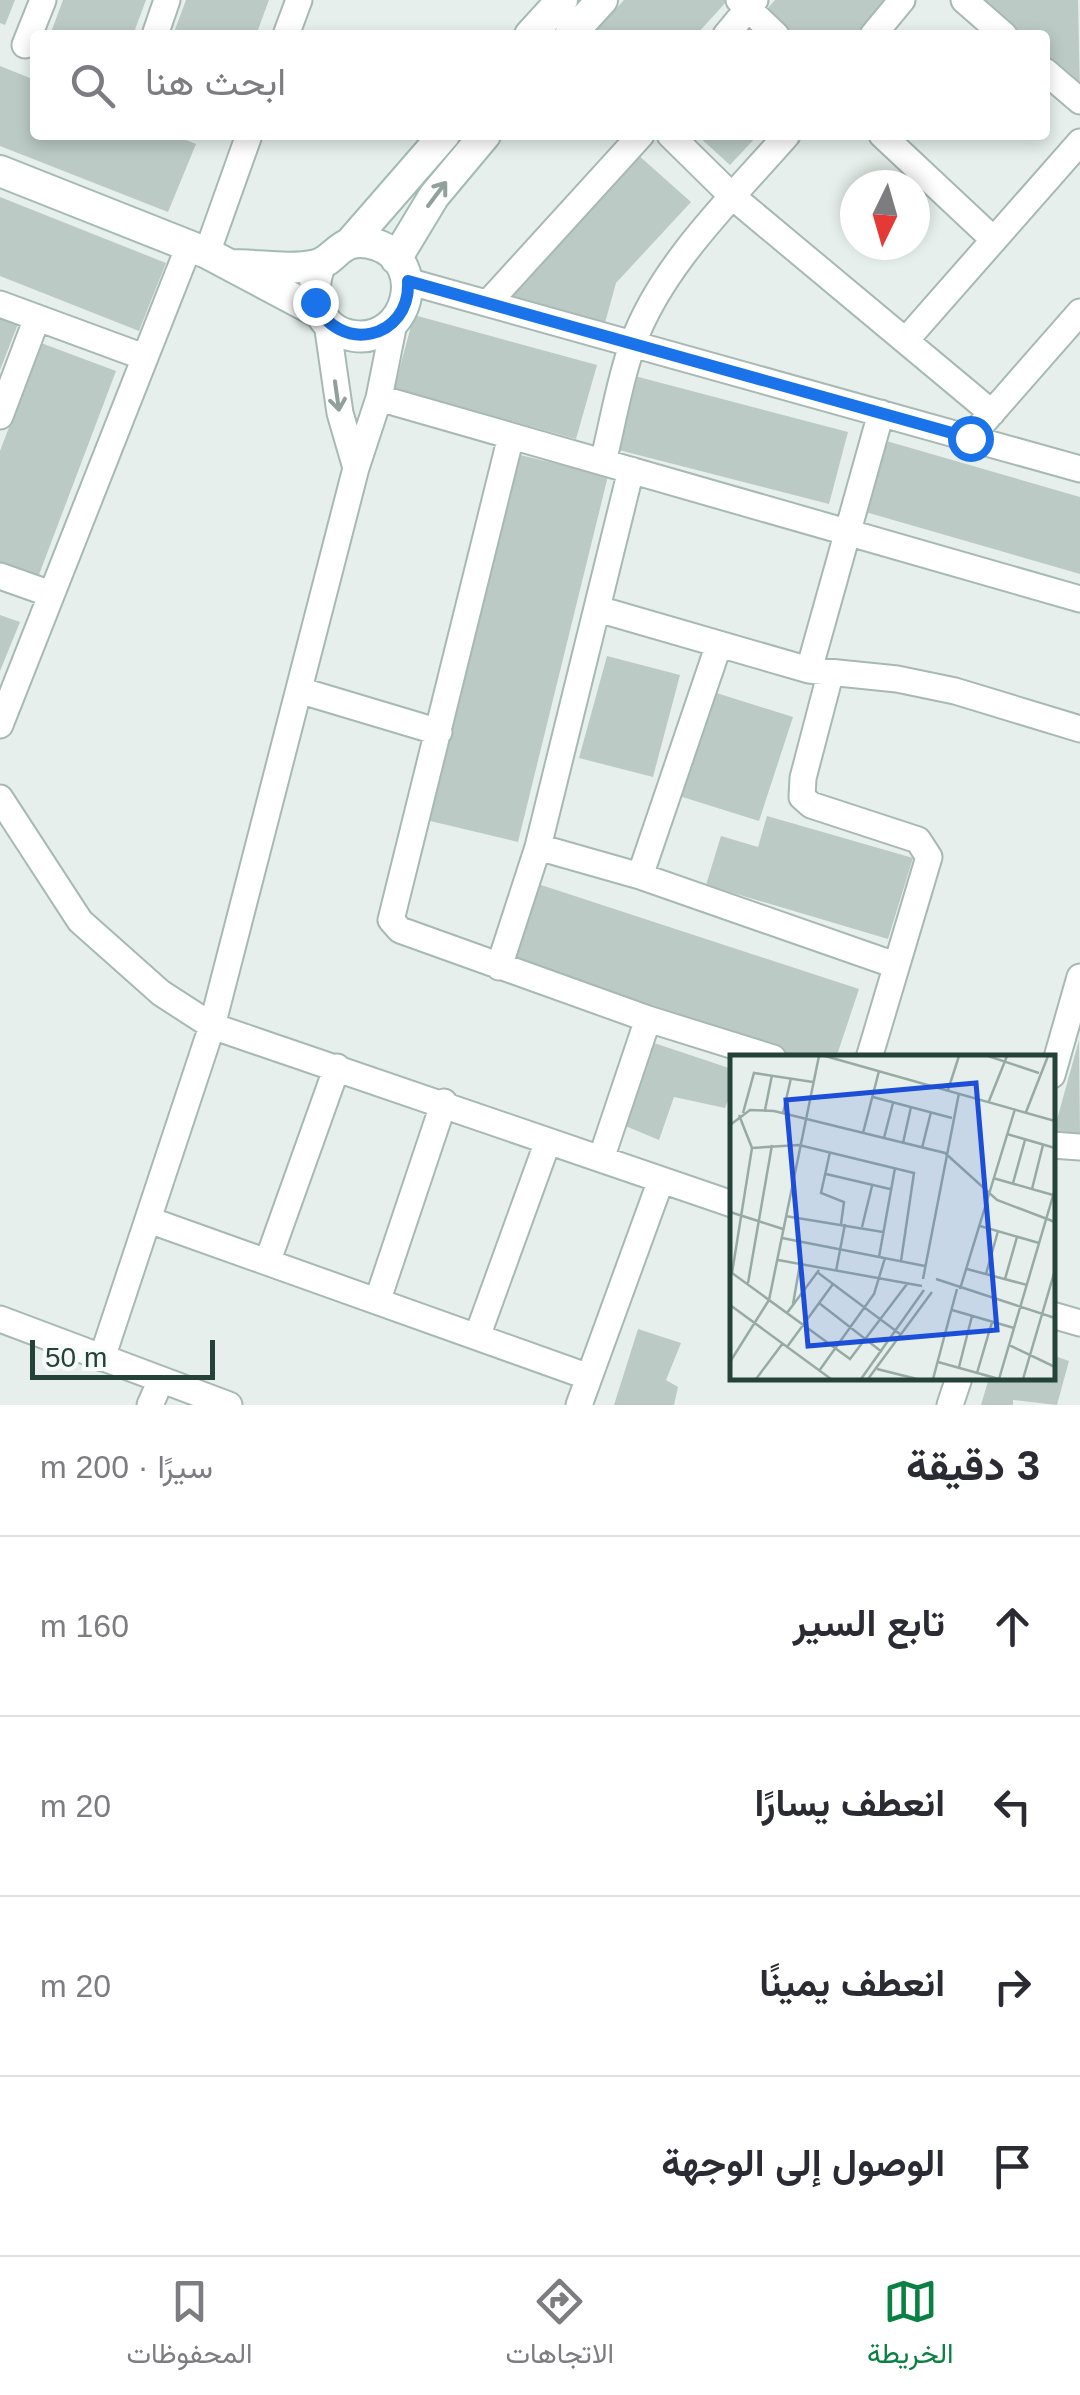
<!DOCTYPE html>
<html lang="ar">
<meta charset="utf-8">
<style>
:root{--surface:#fff;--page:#f7f7f7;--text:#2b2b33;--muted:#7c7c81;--line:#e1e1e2;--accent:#0b8043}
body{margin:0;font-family:Arial,Vazirmatn,sans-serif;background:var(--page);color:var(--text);direction:rtl}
.compass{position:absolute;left:840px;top:170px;width:90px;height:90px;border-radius:50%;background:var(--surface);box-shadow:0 5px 15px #0003;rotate:185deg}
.scale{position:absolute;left:30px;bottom:25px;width:185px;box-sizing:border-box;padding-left:10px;border:5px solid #24423a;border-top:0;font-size:28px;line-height:35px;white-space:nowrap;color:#24423a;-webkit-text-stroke:8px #f7fbf9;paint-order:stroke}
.stop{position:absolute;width:30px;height:30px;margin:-22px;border:8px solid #1a73e8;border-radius:50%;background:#fff}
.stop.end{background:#1a73e8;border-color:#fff;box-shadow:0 2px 10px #0008}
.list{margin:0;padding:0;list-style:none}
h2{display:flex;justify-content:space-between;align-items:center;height:130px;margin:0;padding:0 40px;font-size:42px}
h2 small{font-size:32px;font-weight:400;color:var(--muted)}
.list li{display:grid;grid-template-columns:65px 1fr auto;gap:30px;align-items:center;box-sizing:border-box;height:180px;padding:0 40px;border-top:2px solid var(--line)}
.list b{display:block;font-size:38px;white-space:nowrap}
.list em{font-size:32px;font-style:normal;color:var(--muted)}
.icon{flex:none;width:55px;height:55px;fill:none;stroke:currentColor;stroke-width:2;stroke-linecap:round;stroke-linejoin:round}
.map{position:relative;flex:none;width:1080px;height:1405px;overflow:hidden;direction:ltr}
.search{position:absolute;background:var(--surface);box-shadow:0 5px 15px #0003;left:30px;right:30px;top:30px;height:110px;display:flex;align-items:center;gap:25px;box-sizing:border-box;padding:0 35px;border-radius:10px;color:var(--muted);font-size:38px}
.sheet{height:850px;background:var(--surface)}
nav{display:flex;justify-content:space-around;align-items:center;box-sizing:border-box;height:140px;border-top:2px solid var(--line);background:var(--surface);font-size:28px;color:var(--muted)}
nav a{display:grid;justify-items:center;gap:5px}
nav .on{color:var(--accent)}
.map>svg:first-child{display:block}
.building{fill:#bbcac4}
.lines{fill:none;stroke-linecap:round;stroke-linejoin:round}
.street-casing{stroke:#a8b8b2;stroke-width:29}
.secondary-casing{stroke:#a4bbb3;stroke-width:34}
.street{stroke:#fff;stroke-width:25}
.secondary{stroke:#fff;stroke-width:30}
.oneway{stroke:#92a09c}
.route{stroke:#1a73e8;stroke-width:12}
.inset-road{fill:none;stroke:#98aaa4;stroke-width:2.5}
.view{fill:#1d4ed8;fill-opacity:0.15;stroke:#1d4ed8;stroke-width:5}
.inset-edge{fill:none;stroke:#24423a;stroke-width:5}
</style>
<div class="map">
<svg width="1080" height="1405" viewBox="0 0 1080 1405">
<rect width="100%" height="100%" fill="#e6efeb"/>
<path class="building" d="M0,0h15l-10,25 -5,-2z
M63,0h83l-13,35h-83z
M186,0h83l-13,35h-83z
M624,0h104l-32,35h-104z
M775,0h110l-30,35h-72l-22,-19z
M971,0h107l2,93 -35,-30v-28h-33z
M0,66l35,14v55h139l22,9 -28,68 -168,-66z
M697,135h61l-28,30z
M637,154l54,48 -75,81 -13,47 -99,-28z
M0,197l166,66 -27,68 -139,-55z
M414,315l183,50 -21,74 -182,-50z
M0,318l18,6 -18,46z
M41,343l75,28 -79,209 -37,-14v-115z
M631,375l217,57 -19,72 -218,-56z
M883,440l197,57v77l-218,-63z
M516,454l92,22 -90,366 -92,-22z
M0,615l20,7 -20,49z
M607,656l73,19 -27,102 -74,-19z
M707,690l86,27 -34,104 -86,-27z
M767,816l146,42 -25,81 -182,-54 15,-49 37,11z
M535,883l324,106 -23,69h-44l-284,-93z
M1079,1040l1,97 -27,-3z
M651,1042l81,27v22l-7,17 -51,-11 -15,43 -36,-15z
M638,1329l43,14 -15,37 12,7 -4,18h-60z
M1052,1355l17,6 -12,44 -44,-5v5h-32l8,-27h63z"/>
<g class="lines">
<g class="street-casing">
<path id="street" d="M739,0l37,35
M964,0l40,35
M155,35l12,-35
M286,35l13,-35
M726,35l29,-35
M873,35l29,-35
M25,45l18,-45
M1045,71l35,30
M670,135l63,62 259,216
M882,135l112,105
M207,253l42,-118
M407,281l673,188
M488,303l153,-168
M0,304l144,53
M327,323l13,90 16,55
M906,340l174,-198
M379,398l701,201
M0,416l37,-98
M981,425l99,-113
M511,436l-120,484 9,10 248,89 125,39
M603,462c10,-39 16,-81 30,-119 29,-79 100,-146 154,-208
M0,576l48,17
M598,609l211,61 88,9 58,12 125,38
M809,670l72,-257
M830,675l-27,103 -1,19 9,8 107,35 11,17 -60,201
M302,691l137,41
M0,725l189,-479
M0,798l80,123 81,72 51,33 520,178
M538,847l102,29 255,89
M640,876l78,-229
M499,967l39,-120 93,-377
M1052,1075l28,-98
M1052,1145l28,2
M601,1159l47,-140
M149,1220l440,157
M268,1260l69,-193
M378,1299l66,-197
M1052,1315l28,8
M0,1319l229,86
M478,1334l70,-193
M102,1358l110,-332 144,-558 23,-70 15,-75
M150,1405l11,-25
M579,1405l82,-225
M950,1405l9,-27"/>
</g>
<g class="secondary-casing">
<path id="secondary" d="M530,35l32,-35
M570,35l32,-35
M0,171l207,82 113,60
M350,243l94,-108
M396,259l38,-63 51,-61
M231,265c27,0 59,6 85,0 21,-4 23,-32 61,-20 52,18 31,98 -23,91 -36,-5 -46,-41 -34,-71"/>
</g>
<use href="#street" class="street"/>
<use href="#secondary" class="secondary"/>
</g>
<defs><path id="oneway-shaft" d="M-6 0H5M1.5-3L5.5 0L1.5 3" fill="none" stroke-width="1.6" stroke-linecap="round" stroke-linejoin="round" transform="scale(2.5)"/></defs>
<g class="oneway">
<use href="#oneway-shaft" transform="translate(437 194) rotate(-53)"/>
<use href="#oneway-shaft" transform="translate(337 396) rotate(82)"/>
</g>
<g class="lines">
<path class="route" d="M315,302c23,53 96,38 93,-21l562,157"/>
</g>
<g transform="translate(730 1055)">
<rect width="325" height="325" fill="#e6efeb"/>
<path class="inset-road" d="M95,1l230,65M258,1l51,17M218,35l11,-34M143,42l79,21M259,46l18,-45M35,55l7,-35M296,57l22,-56M13,58l11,-40 59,9M53,58l8,-35M9,60l13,33 -20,125 118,86 57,-75M0,70l20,-15 24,1 171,42 52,47 58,22M133,78l16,-62M277,79l48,14M154,83l9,-35M173,88l8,-36M22,93l47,-3 115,28 -13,88M192,93l9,-36M100,97l-9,41 23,9 -3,22M96,119l64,15M263,123l60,17M283,128l12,-43M302,134l11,-44M0,157l53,17M55,161l98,16M250,171l59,17M132,172l10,-41M52,183l143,28M149,202l16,-89M48,205l144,26M237,214l60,16M106,216l9,-47M87,217l83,62M256,219l12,-43M193,224l36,-186M206,224l119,39M275,224l12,-42M18,228l24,-138M230,234l55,-180M89,248l63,49M63,249l7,-40M0,250l101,74M222,255l62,18M57,258l32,-43M279,290l46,22M57,292l46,-63M0,307l39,-62 50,-244M208,307l61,17M229,312l13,-51M147,314l40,10M89,316l55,-77 11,-36M247,318l15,-51M26,324l27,-36M131,324l63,-89M138,324l64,-87M203,324l24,-90M269,324l56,-190M293,324l32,-109"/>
<path class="view" d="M246,28l21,247 -189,16 -22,-246z"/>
<rect width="325" height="325" class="inset-edge"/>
</g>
</svg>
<svg class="compass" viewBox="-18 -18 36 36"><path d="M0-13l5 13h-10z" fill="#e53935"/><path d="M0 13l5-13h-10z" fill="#7c7c81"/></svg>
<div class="scale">50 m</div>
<div class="stop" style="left:970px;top:438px"></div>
<div class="stop end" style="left:315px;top:302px"></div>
<div class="search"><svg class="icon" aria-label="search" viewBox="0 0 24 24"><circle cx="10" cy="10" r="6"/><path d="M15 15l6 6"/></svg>ابحث هنا</div>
</div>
<section class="sheet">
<h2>3 دقيقة<small>سيرًا · 200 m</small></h2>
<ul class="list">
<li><svg class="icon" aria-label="ahead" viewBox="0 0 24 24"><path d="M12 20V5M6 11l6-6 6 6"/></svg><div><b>تابع السير</b></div><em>160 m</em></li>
<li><svg class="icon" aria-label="left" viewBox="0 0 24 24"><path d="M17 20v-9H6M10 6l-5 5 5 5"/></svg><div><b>انعطف يسارًا</b></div><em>20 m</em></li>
<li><svg class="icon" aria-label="right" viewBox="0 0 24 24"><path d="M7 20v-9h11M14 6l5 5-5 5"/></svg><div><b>انعطف يمينًا</b></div><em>20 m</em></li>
<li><svg class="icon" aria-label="arrive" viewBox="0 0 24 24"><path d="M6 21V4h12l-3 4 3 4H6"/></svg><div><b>الوصول إلى الوجهة</b></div></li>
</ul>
</section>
<nav>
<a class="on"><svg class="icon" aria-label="map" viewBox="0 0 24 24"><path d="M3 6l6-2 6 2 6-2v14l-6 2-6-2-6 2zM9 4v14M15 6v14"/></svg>الخريطة</a>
<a><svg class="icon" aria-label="directions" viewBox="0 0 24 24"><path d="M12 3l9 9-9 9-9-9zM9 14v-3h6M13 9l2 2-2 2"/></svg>الاتجاهات</a>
<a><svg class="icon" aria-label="saved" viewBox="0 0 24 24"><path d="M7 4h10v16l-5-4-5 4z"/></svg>المحفوظات</a>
</nav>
